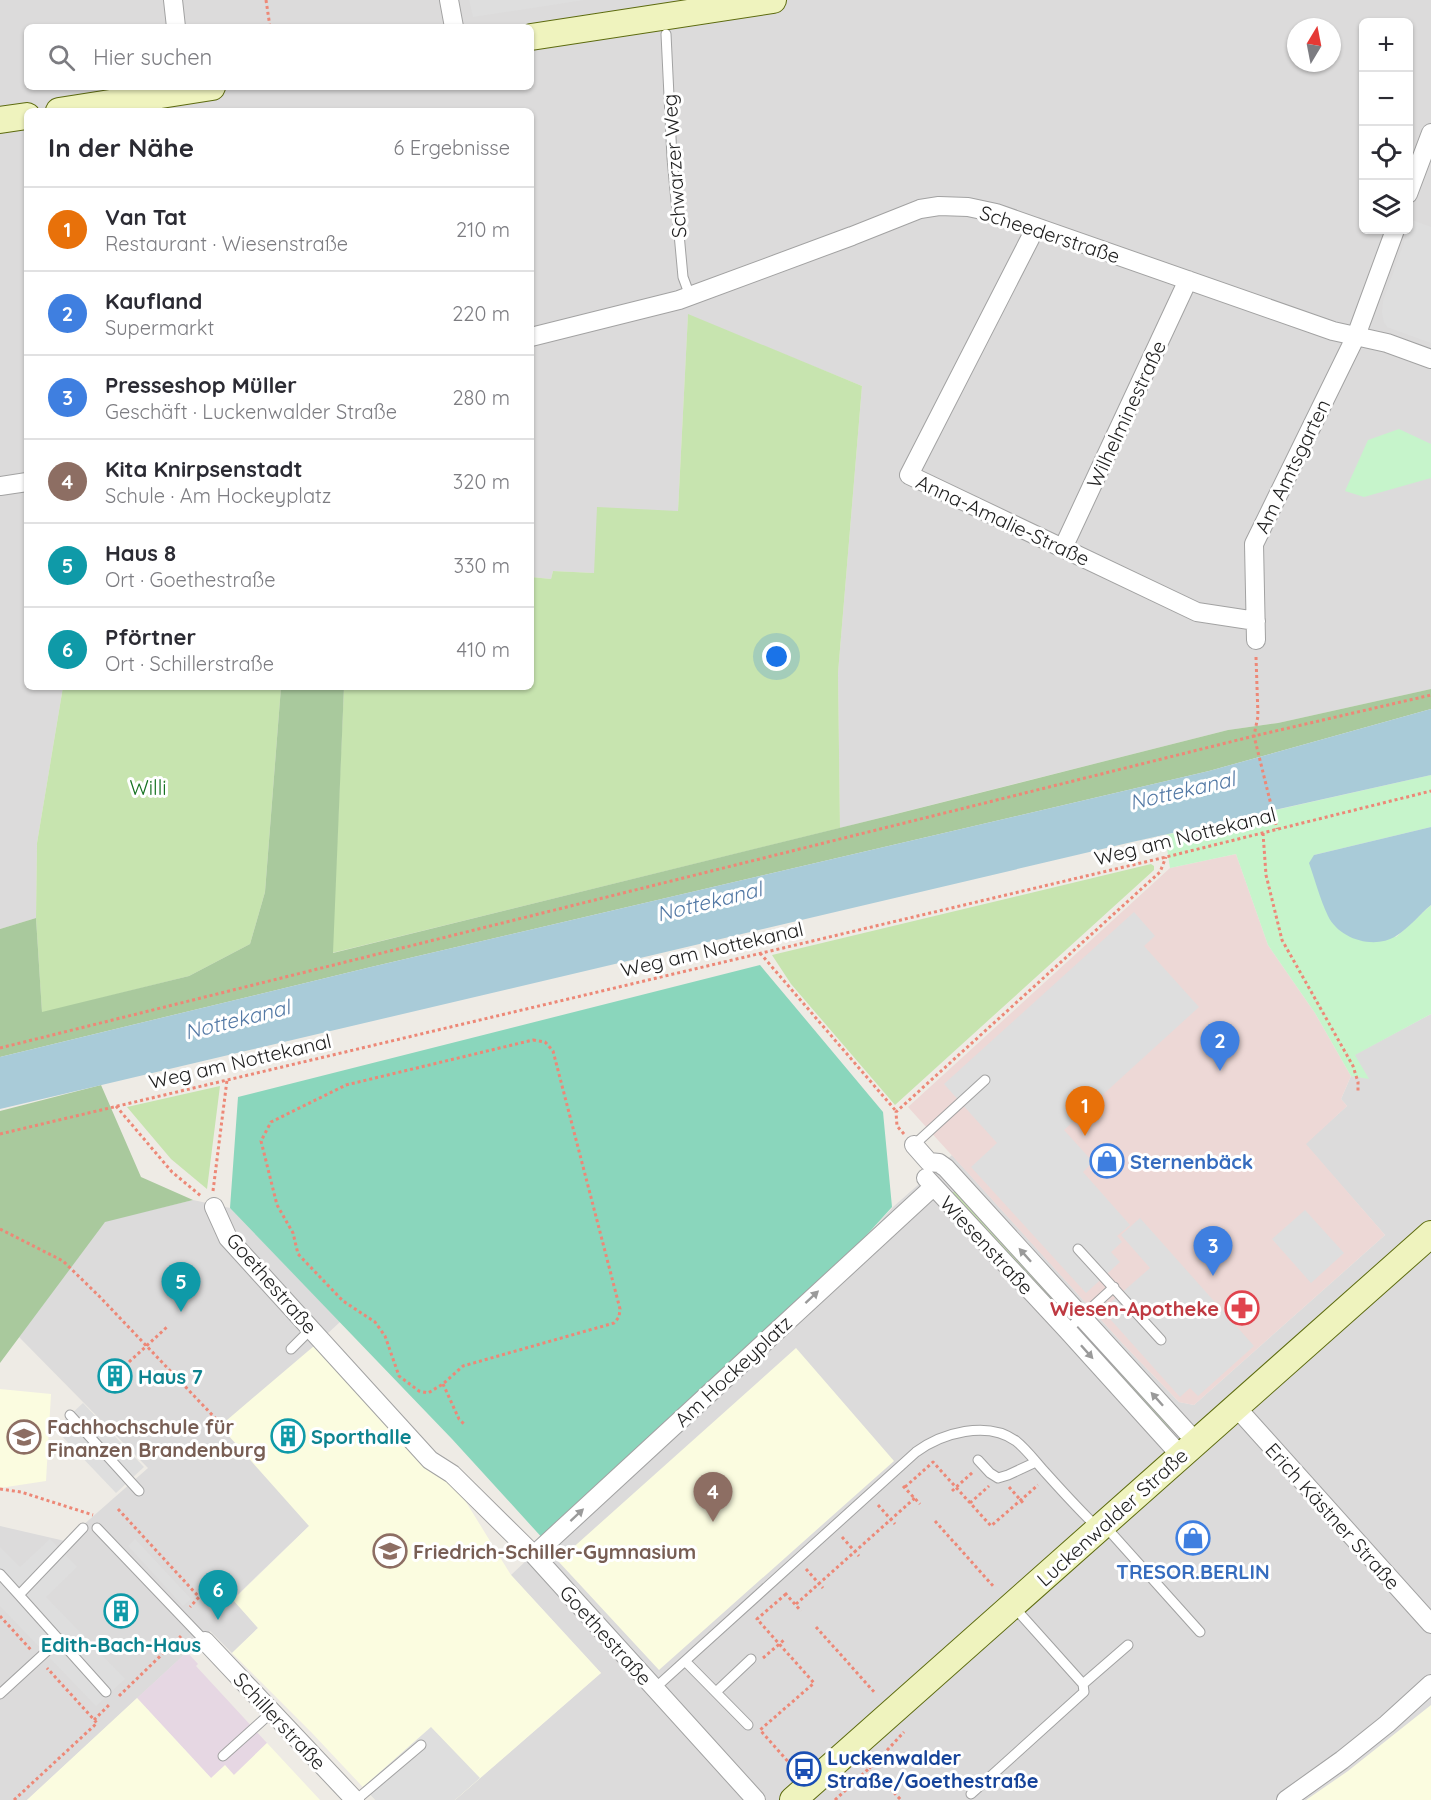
<!DOCTYPE html>
<html lang="de">
<meta charset="utf-8">
<style>
:root{--surface:#fff;--page:#f7f7f7;--text:#2b2b33;--muted:#7c7c81;--line:#e1e1e2;--accent:#b91913}
body{margin:0;font-family:Quicksand,sans-serif;background:var(--page);color:var(--text)}
.controls{position:absolute;right:18px;top:18px;display:grid;overflow:hidden;border-radius:9px;box-shadow:0 2px 4px #0004}
.controls button{width:54px;height:54px;display:grid;place-items:center;padding:0;border:0;border-bottom:2px solid var(--line);background:var(--surface);color:var(--text);font:30px sans-serif}
.compass{position:absolute;left:1287px;top:18px;width:54px;height:54px;border-radius:50%;background:var(--surface);box-shadow:0 2px 4px #0004;rotate:10deg}
.you{position:absolute;left:777px;top:657px;width:21px;height:21px;margin:-15px;border:4px solid #fff;border-radius:50%;background:#1a73e8;box-shadow:0 0 0 9px #1a73e833}
.badge{display:grid;place-items:center;width:39px;height:39px;border-radius:50%;background:var(--accent);color:#fff;font-size:20px;font-weight:700}
.pin{position:absolute;translate:-50% -50px;filter:drop-shadow(0 2px 3px #0008)}
.pin::after{content:'';position:absolute;top:32px;width:21px;height:18px;background:inherit;clip-path:polygon(0 0,100% 0,50% 100%)}
.list{margin:0;padding:0;list-style:none}
h2{display:flex;justify-content:space-between;align-items:center;height:78px;margin:0;padding:0 24px;font-size:26px}
h2 small{font-size:20px;font-weight:400;color:var(--muted)}
.list li{display:grid;grid-template-columns:39px 1fr auto;gap:18px;align-items:center;box-sizing:border-box;height:84px;padding:0 24px;border-top:2px solid var(--line)}
.list b{display:block;font-size:22px;white-space:nowrap}
.list p{margin:0;font-size:20px;white-space:nowrap;color:var(--muted)}
.list em{font-size:20px;font-style:normal;color:var(--muted)}
.icon{flex:none;width:33px;height:33px;fill:none;stroke:currentColor;stroke-width:2;stroke-linecap:round;stroke-linejoin:round}
.map{position:relative;flex:none;width:1431px;height:1800px;overflow:hidden}
.search{position:absolute;background:var(--surface);box-shadow:0 2px 4px #0004;left:24px;top:24px;width:510px;height:66px;display:flex;align-items:center;gap:15px;box-sizing:border-box;padding:0 21px;border-radius:9px;color:var(--muted);font-size:22px}
.panel{position:absolute;background:var(--surface);box-shadow:0 2px 4px #0004;left:24px;top:108px;width:510px;height:582px;border-radius:9px}
.map>svg:first-child{display:block}
.residential{fill:#dcdbdb;fill-rule:evenodd}
.commercial{fill:#edd8d6}
.industrial{fill:#e6d7e3}
.education{fill:#fbfce0}
.grass{fill:#c7e4af}
.forest{fill:#a9c99d}
.park{fill:#c6f4cb}
.pitch{fill:#8ad6bc}
.parking{fill:#dedede}
.water{fill:#a9cbd8}
.lines{fill:none;stroke-linecap:round;stroke-linejoin:round}
.service-casing{stroke:#a2a2a2;stroke-width:11}
.minor-casing{stroke:#a2a2a2;stroke-width:20}
.secondary-casing{stroke:#5d6b0f;stroke-width:28}
.path{stroke:#ed8877;stroke-width:3;stroke-dasharray:3 3;stroke-linecap:butt}
.service{stroke:#fff;stroke-width:9}
.minor{stroke:#fff;stroke-width:18}
.secondary{stroke:#eff3be;stroke-width:26}
.oneway{fill:#9a9a9a}
.labels{text-anchor:middle;dominant-baseline:central;stroke-width:6;stroke-linejoin:round;paint-order:stroke}
.street-label{font-size:20px;fill:#1e1e1e;stroke:#fff}
.park-label{font-size:20px;fill:#167221;stroke:#fff}
.shop-label{font-size:20px;font-weight:bold;fill:#366cbe;stroke:#fff;text-anchor:start}
.health-label{font-size:20px;font-weight:bold;fill:#be3a42;stroke:#fff;text-anchor:end}
.culture-label{font-size:20px;font-weight:bold;fill:#0d838f;stroke:#fff;text-anchor:start}
.education-label{font-size:20px;font-weight:bold;fill:#785e54;stroke:#fff;text-anchor:start}
.transit-label{font-size:20px;font-weight:bold;fill:#164399;stroke:#fff;text-anchor:start}
.water-label{font-size:21px;font-style:italic;fill:#5379a5;stroke:#fff}
</style>
<div class="map">
<svg width="1431" height="1800" viewBox="0 0 1431 1800">
<rect width="100%" height="100%" fill="#eeebe5"/>
<path class="residential" d="M0,0h1431v689l-153,34 -50,7 -388,98 -2,-155 24,-287 -174,-71 -10,196 -84,62 -41,-2 -2,8 -20,-2v-466h-504v576h36l-26,156 -1,75 -36,11zM1364,22h44v208h-44zM27,27h504v60h-504zM1296,27h36v36h-36z
M1431,1014v786h-976l146,-127 -90,-98 324,-305 58,-63 59,-52 171,189 56,58 15,3 191,-170 -80,-91 42,-38 -6,-7 10,-23 17,2 -14,-23z
M193,1200l37,8 110,114 -26,24 -5,180 -76,73 25,29 -26,25 -22,-22 -183,169h-27v-274l65,15 83,-73 -129,-131 86,-116z"/>
<path class="commercial" d="M1236,854l32,91 47,68 36,63 -10,23 6,7 -41,38 79,91 -191,170 -15,-3 -56,-58 -215,-237 262,-239z"/>
<path class="industrial" d="M187,1652l11,12 -2,2 71,77 -33,32 -23,3 -74,-80z"/>
<path class="education" d="M314,1346l136,130 61,99 90,98 -146,127h-80l-63,-67 -80,-80 26,-25 -25,-28 76,-74 -89,-100z
M796,1348l98,113 -235,209 -101,-109z
M0,1389l51,5 -5,87 -46,7z
M137,1698l74,80 14,-13 9,10 33,-32 53,57h-293z
M1431,1705v95h-125l42,-29z"/>
<path class="grass" d="M688,314l174,72 -24,287 2,155 -508,125 12,-266h187v-110l20,2 2,-8 41,2 3,-66 81,4z
M63,687h218l-16,205 -15,52 -61,32 -147,37 -6,-95 1,-75z
M1151,864l3,2v4l-259,235 -104,-121 -19,-29z
M220,1086l-13,103 -36,-30 -44,-52z
M958,1188l113,125 -7,7 -97,-111 -6,-2 -11,-12z
M1080,1324l93,102 -6,5 -57,-62v-5l-32,-35z"/>
<path class="forest" d="M281,687h63l-11,266 559,-138 336,-85 50,-7 153,-34v20l-222,62 -838,196 -371,90v-128l36,-11 6,94 147,-36 61,-32 15,-52z
M101,1085l40,92 52,23 -88,22 -105,141v-252z"/>
<path class="park" d="M1399,429l32,15v34l-67,19 -19,-6 23,-51z
M1431,775v52l-117,28 82,82 35,-32v109l-76,41 14,24 -18,-3 -36,-63 -47,-68 -32,-91 -66,14 -5,-33z"/>
<path class="pitch" d="M760,965l123,147 9,95 -57,63 -289,272 -94,-103 -222,-231 8,-111z"/>
<path class="parking" d="M469,0h115l-111,17z
M1412,220l19,7v116l-44,-16 -3,-5 -2,-9 1,-12z
M1134,912l21,24 -11,10 55,61 -135,123 29,32 -10,10 47,53 -13,11 5,6 -11,10 9,10 -34,31 -115,-126 26,-24 -53,-59z
M1305,1210l39,43 -33,30 -39,-44z
M1140,1218l114,128 -56,50 -8,-8 -10,9 -78,-87 48,-42 -29,-33z
M83,1403l61,64 -28,26 -61,-64z
M50,1539l27,28 -31,30 79,82 -29,27 -96,-100v-59l20,20z
M135,1539l56,60 -8,7 -55,-60z
M431,1727l49,51 -25,22h-80l-12,-13z"/>
<path class="water" d="M1431,709v66l-299,67 -1132,267v-52l371,-90 838,-196z
M1431,827v78c-11,9 -22,23 -35,31 -22,14 -57,3 -68,-20 -8,-17 -13,-36 -19,-53l5,-8z"/>
<g class="lines">
<g class="service-casing">
<path id="service" d="M666,34l6,124 11,119 7,19
M914,1145l71,-65
M1078,1249l83,91
M1067,1330l47,-43
M291,1349l20,-20
M70,1415l69,76
M978,1460l12,13 8,5 10,-3 28,-13
M1105,1526l95,106
M97,1528l108,113
M0,1574l19,21 64,-67
M19,1595l87,97
M685,1661l63,64
M1083,1684l45,-39
M654,1689l262,-237c26,-19 71,-32 100,-11 11,9 19,20 28,30 18,20 35,39 54,57
M716,1692l35,-33
M0,1694l60,-55
M223,1756l49,-44
M971,1794l113,-102 -1,-8 -69,-77
M356,1800l65,-55"/>
</g>
<g class="minor-casing">
<path id="minor" d="M173,0l3,27
M449,0l5,27
M1408,194l23,-61
M1036,227l-127,248 288,137 59,9
M531,337l148,-37 173,-64 68,-27 19,-3 29,1 28,6 337,118 54,12 44,16
M0,486l27,-4
M1063,548l125,-268
M1256,640l-2,-96 102,-208 39,-106
M914,1145l15,17 10,1 7,5 250,274
M926,1178l141,152 114,126
M214,1207l14,31 202,222 22,14 82,81 222,245
M1236,1407l195,217
M534,1555l399,-368
M205,1641l150,159
M1286,1800l56,-40 45,-36 44,-40"/>
</g>
<g class="secondary-casing">
<path id="secondary" d="M531,37l242,-37
M59,111l153,-24
M0,120l27,-4
M793,1800l638,-566"/>
</g>
<path class="path" d="M266,0l4,27
M1256,657l2,59 -4,20 23,93
M1263,833l3,42 16,65 71,126 5,16v11
M760,953l136,158
M533,1040l12,2 8,9 67,258 -1,8 -5,6 -151,43 -20,18 -15,9 -9,-2 -20,-15 -14,-40 -10,-14 -32,-21 -45,-47 -5,-21 -16,-28 -16,-64 10,-19 75,-37z
M0,1048l1254,-312 177,-41
M116,1106l56,66 29,24
M0,1134l1166,-277 265,-66
M904,1134l-7,-8 -1,-14 264,-240 6,-15
M213,1191l14,-111
M0,1229l63,32 36,35 118,124
M129,1362l38,-35
M443,1384l16,35 6,6
M903,1486l17,18
M905,1487l28,-25 58,64 47,-41
M1009,1487l15,17
M0,1489l21,3 72,23
M952,1491l21,-19
M970,1503l19,-17
M878,1505l17,19
M118,1509l81,88 -9,10
M935,1521l59,66
M842,1537l17,19
M806,1569l17,19
M785,1593l16,18
M786,1594l-29,25 57,64 -54,47 32,36
M796,1604l119,-106
M0,1616l31,34
M816,1627l59,66
M763,1658l21,-18
M119,1696l62,-60
M94,1720l16,-16
M865,1762l36,38
M14,1800l83,-77 -50,-55
M835,1800l43,-40 26,-28"/>
<use href="#service" class="service"/>
<use href="#minor" class="minor"/>
<use href="#secondary" class="secondary"/>
</g>
<defs><path id="oneway-solid" d="M-6-.8H1V-3.2L6.5 0L1 3.2V.8H-6Z" transform="scale(1.5)"/></defs>
<g class="oneway">
<use href="#oneway-solid" transform="translate(1025 1255) rotate(-132)"/>
<use href="#oneway-solid" transform="translate(812 1297) rotate(-43)"/>
<use href="#oneway-solid" transform="translate(1087 1352) rotate(48)"/>
<use href="#oneway-solid" transform="translate(1157 1399) rotate(-132)"/>
<use href="#oneway-solid" transform="translate(577 1515) rotate(-43)"/>
</g>
<defs>
<g id="shop-ring" transform="scale(1.725)"><circle r="9.5" fill="#fff" stroke="#3f7fe0" stroke-width="1.5"/><path d="M-5-2.5h2.3a2.7 3.5 0 0 1 5.4 0H5L5.5 6h-11ZM-1.5-2.5h3a1.5 2.3 0 0 0-3 0Z" fill="#3f7fe0"/></g>
<g id="pharmacy-ring" transform="scale(1.725)"><circle r="9.5" fill="#fff" stroke="#e0444e" stroke-width="1.5"/><path d="M-2-6h4v4h4v4h-4v4h-4v-4h-4v-4h4Z" fill="#e0444e"/></g>
<g id="building-ring" transform="scale(1.725)"><circle r="9.5" fill="#fff" stroke="#0f9aa8" stroke-width="1.5"/><path d="M-4-6H4V6H1V3H-1V6H-4ZM-2.5-4.3h1.7v1.8h-1.7ZM.8-4.3h1.7v1.8H.8ZM-2.5-1h1.7V.8h-1.7ZM.8-1h1.7V.8H.8Z" fill="#0f9aa8"/></g>
<g id="university-ring" transform="scale(1.725)"><circle r="9.5" fill="#fff" stroke="#8d6e63" stroke-width="1.5"/><path d="M0-5L7-2L0 1L-7-2ZM-4 1L0 2.5L4 1V4Q0 6-4 4Z" fill="#8d6e63"/></g>
<g id="school-ring" transform="scale(1.725)"><circle r="9.5" fill="#fff" stroke="#8d6e63" stroke-width="1.5"/><path d="M0-5L7-2L0 1L-7-2ZM-4 1L0 2.5L4 1V4Q0 6-4 4Z" fill="#8d6e63"/></g>
<g id="bus-ring" transform="scale(1.725)"><circle r="9.5" fill="#fff" stroke="#1a4fb4" stroke-width="1.5"/><path d="M-5-6H5V4H4V6H2V4H-2V6H-4V4H-5ZM-3.5-4V0h7V-4ZM-3.5 1.2v1.5H-2V1.2ZM2 1.2v1.5H3.5V1.2Z" fill="#1a4fb4"/></g>
</defs>
<g fill-rule="evenodd">
<use href="#shop-ring" x="1107" y="1161"/>
<use href="#pharmacy-ring" x="1242" y="1308"/>
<use href="#building-ring" x="115" y="1376"/>
<use href="#building-ring" x="288" y="1436"/>
<use href="#university-ring" x="24" y="1437"/>
<use href="#shop-ring" x="1193" y="1538"/>
<use href="#school-ring" x="390" y="1551"/>
<use href="#building-ring" x="121" y="1611"/>
<use href="#bus-ring" x="804" y="1769"/>
</g>
<g class="labels">
<g class="street-label">
<text transform="translate(674 166) rotate(-94)">Schwarzer Weg</text>
<text transform="translate(1050 234) rotate(18)">Scheederstraße</text>
<text transform="translate(1126 414) rotate(-65)">Wilhelminestraße</text>
<text transform="translate(1292 466) rotate(-64)">Am Amtsgarten</text>
<text transform="translate(1003 520) rotate(25)">Anna-Amalie-Straße</text>
<text transform="translate(1185 836) rotate(-14)">Weg am Nottekanal</text>
<text transform="translate(712 949) rotate(-13)">Weg am Nottekanal</text>
<text transform="translate(240 1061) rotate(-13)">Weg am Nottekanal</text>
<text transform="translate(987 1245) rotate(47)">Wiesenstraße</text>
<text transform="translate(272 1283) rotate(49)">Goethestraße</text>
<text transform="translate(733 1371) rotate(-43)">Am Hockeyplatz</text>
<text transform="translate(1333 1516) rotate(48)">Erich Kästner Straße</text>
<text transform="translate(1112 1517) rotate(-42)">Luckenwalder Straße</text>
<text transform="translate(606 1635) rotate(48)">Goethestraße</text>
<text transform="translate(280 1721) rotate(47)">Schillerstraße</text>
</g>
<g class="park-label">
<text x="148" y="787">Willi</text>
</g>
<g class="shop-label">
<text x="1130" y="1161">Sternenbäck</text>
<text x="1193" y="1571" text-anchor="middle">TRESOR.BERLIN</text>
</g>
<g class="health-label">
<text x="1219" y="1308">Wiesen-Apotheke</text>
</g>
<g class="culture-label">
<text x="138" y="1376">Haus 7</text>
<text x="311" y="1436">Sporthalle</text>
<text x="121" y="1644" text-anchor="middle">Edith-Bach-Haus</text>
</g>
<g class="education-label">
<text x="47" y="1426">Fachhochschule für<tspan x="47" dy="23">Finanzen Brandenburg</tspan></text>
<text x="413" y="1551">Friedrich-Schiller-Gymnasium</text>
</g>
<g class="transit-label">
<text x="827" y="1757">Luckenwalder<tspan x="827" dy="23">Straße/Goethestraße</tspan></text>
</g>
<g class="water-label">
<text transform="translate(1182 790) rotate(-13)">Nottekanal</text>
<text transform="translate(709 901) rotate(-14)">Nottekanal</text>
<text transform="translate(237 1019) rotate(-14)">Nottekanal</text>
</g>
</g>
</svg>
<div class="controls">
<button>+</button>
<button>−</button>
<button><svg class="icon" aria-label="locate" viewBox="0 0 24 24"><circle cx="12" cy="12" r="6"/><path d="M12 2v4M12 18v4M2 12h4M18 12h4"/></svg></button>
<button><svg class="icon" aria-label="layers" viewBox="0 0 24 24"><path d="M12 4l9 5-9 5-9-5zM3 14l9 5 9-5"/></svg></button>
</div>
<svg class="compass" viewBox="-18 -18 36 36"><path d="M0-13l5 13h-10z" fill="#e53935"/><path d="M0 13l5-13h-10z" fill="#7c7c81"/></svg>
<div class="you"></div>
<div class="pin badge" style="left:1085px;top:1136px;background:#e8710a">1</div>
<div class="pin badge" style="left:1220px;top:1071px;background:#3f7fe0">2</div>
<div class="pin badge" style="left:1213px;top:1276px;background:#3f7fe0">3</div>
<div class="pin badge" style="left:713px;top:1522px;background:#8d6e63">4</div>
<div class="pin badge" style="left:181px;top:1312px;background:#0f9aa8">5</div>
<div class="pin badge" style="left:218px;top:1620px;background:#0f9aa8">6</div>
<div class="search"><svg class="icon" aria-label="search" viewBox="0 0 24 24"><circle cx="10" cy="10" r="6"/><path d="M15 15l6 6"/></svg>Hier suchen</div>
<section class="panel">
<h2>In der Nähe<small>6 Ergebnisse</small></h2>
<ul class="list">
<li><span class="badge" style="background:#e8710a">1</span><div><b>Van Tat</b><p>Restaurant · Wiesenstraße</p></div><em>210 m</em></li>
<li><span class="badge" style="background:#3f7fe0">2</span><div><b>Kaufland</b><p>Supermarkt</p></div><em>220 m</em></li>
<li><span class="badge" style="background:#3f7fe0">3</span><div><b>Presseshop Müller</b><p>Geschäft · Luckenwalder Straße</p></div><em>280 m</em></li>
<li><span class="badge" style="background:#8d6e63">4</span><div><b>Kita Knirpsenstadt</b><p>Schule · Am Hockeyplatz</p></div><em>320 m</em></li>
<li><span class="badge" style="background:#0f9aa8">5</span><div><b>Haus 8</b><p>Ort · Goethestraße</p></div><em>330 m</em></li>
<li><span class="badge" style="background:#0f9aa8">6</span><div><b>Pförtner</b><p>Ort · Schillerstraße</p></div><em>410 m</em></li>
</ul>
</section>
</div>
